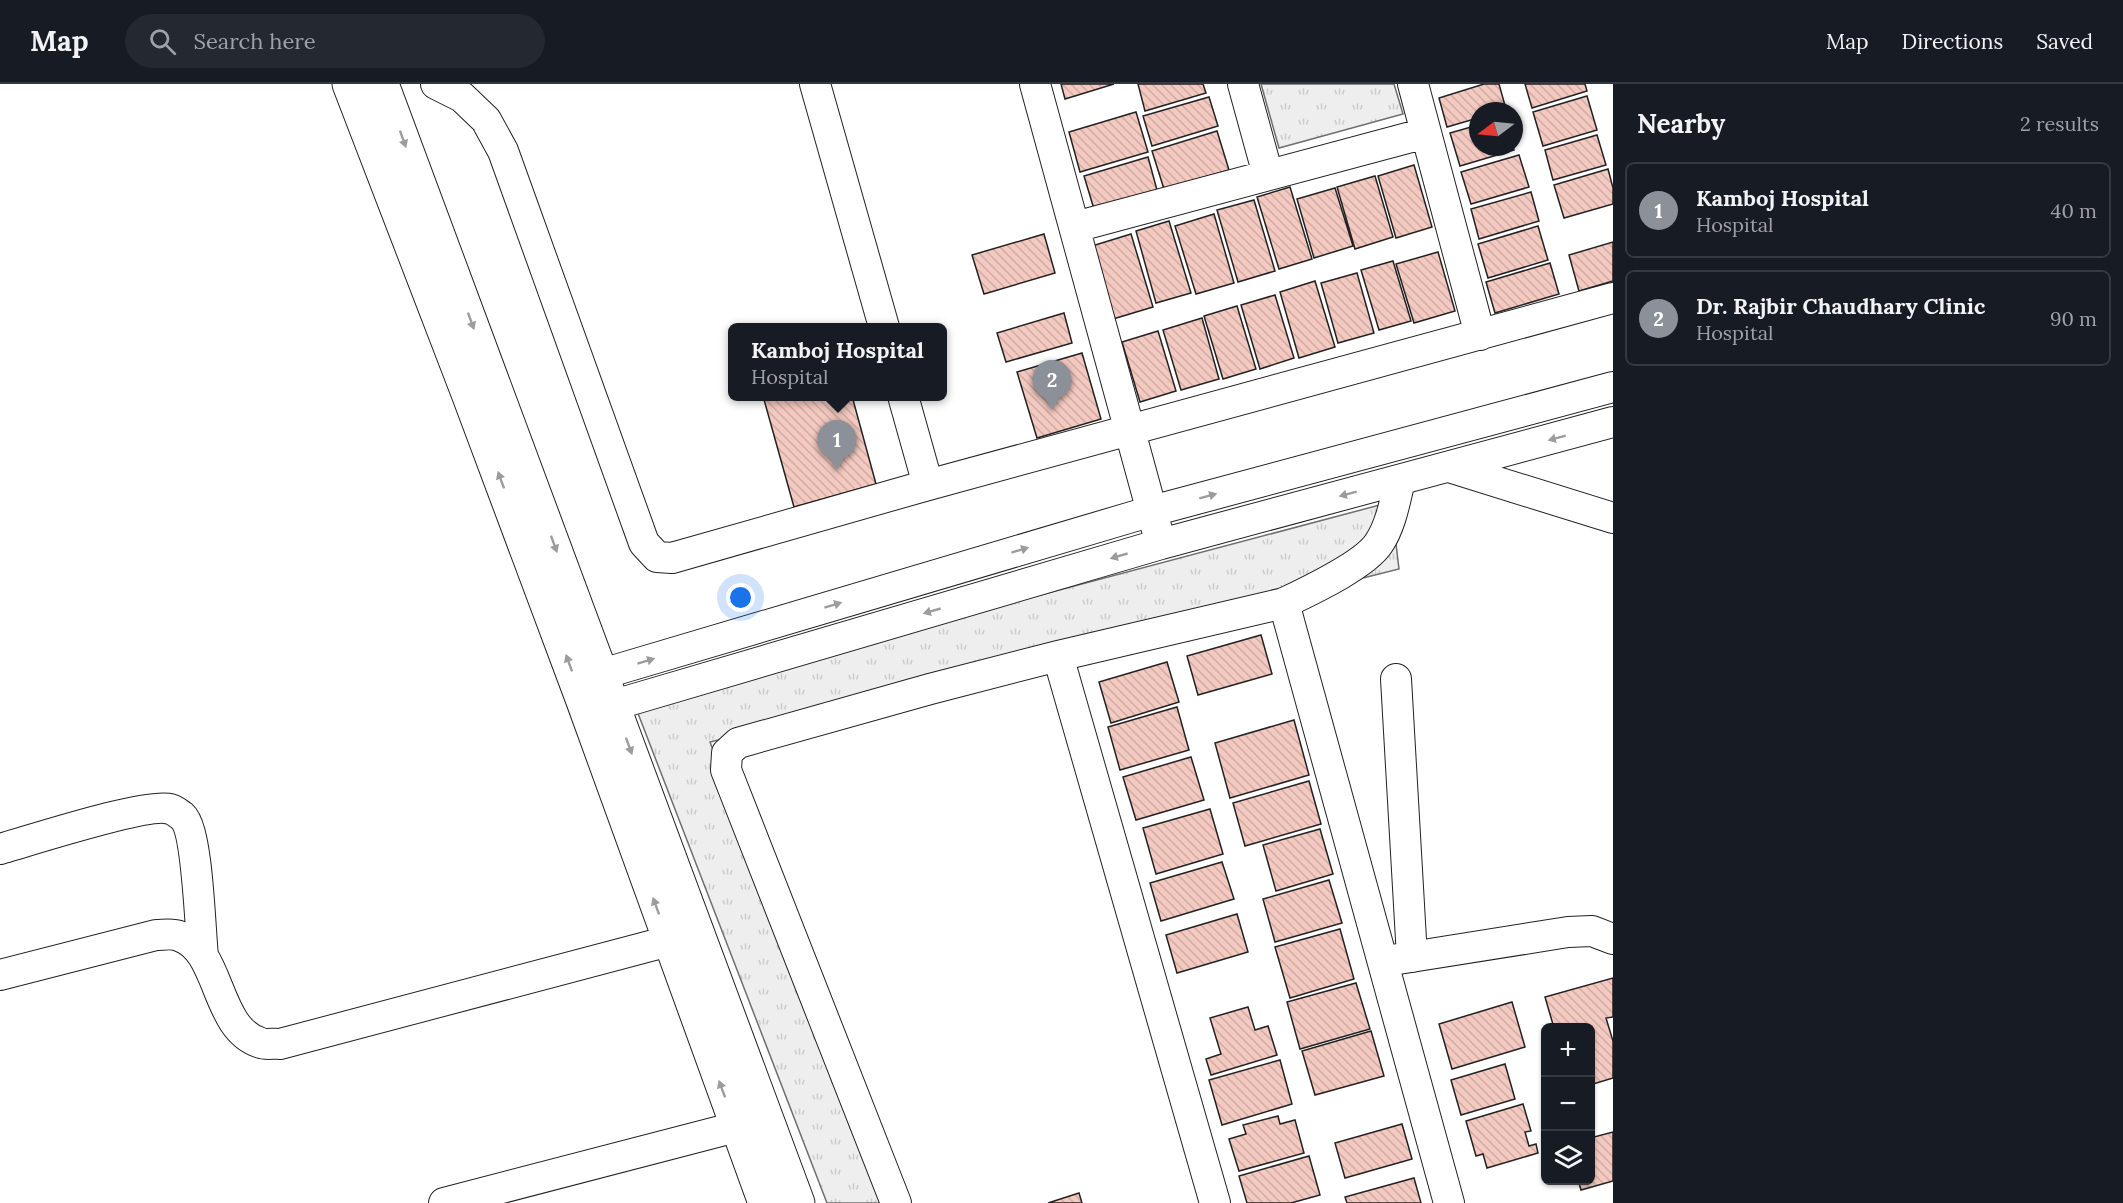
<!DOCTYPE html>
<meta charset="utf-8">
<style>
:root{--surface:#171b24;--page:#242831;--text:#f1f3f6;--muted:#9ea1a6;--line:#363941;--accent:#8c9099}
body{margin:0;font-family:Lora,serif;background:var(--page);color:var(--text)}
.controls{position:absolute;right:18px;bottom:18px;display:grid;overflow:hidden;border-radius:9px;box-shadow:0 2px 4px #0004}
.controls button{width:54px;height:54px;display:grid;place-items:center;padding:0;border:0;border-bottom:2px solid var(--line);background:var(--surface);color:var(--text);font:30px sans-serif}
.compass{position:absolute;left:1469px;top:18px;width:54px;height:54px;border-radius:50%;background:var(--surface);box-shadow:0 2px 4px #0004;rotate:254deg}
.you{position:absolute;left:741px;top:514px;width:21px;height:21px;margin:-15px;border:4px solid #fff;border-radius:50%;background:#1a73e8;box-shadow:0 0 0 9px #1a73e833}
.badge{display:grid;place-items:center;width:39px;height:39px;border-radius:50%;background:var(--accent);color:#fff;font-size:20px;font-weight:700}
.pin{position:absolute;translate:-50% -50px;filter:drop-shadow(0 2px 3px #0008)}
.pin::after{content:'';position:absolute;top:32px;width:21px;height:18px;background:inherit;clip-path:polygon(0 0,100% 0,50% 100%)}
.popup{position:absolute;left:728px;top:239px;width:219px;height:78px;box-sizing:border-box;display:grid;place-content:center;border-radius:9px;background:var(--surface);filter:drop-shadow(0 2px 4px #0005);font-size:20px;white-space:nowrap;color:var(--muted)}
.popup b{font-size:22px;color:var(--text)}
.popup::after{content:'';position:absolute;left:50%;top:100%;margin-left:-12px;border:12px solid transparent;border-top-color:var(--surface)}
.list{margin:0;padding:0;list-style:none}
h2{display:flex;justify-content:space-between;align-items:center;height:78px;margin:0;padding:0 24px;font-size:26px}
h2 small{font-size:20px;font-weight:400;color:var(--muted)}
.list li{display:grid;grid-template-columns:39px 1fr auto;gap:18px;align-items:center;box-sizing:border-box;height:96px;margin:0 12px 12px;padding:0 12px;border:2px solid var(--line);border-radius:9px}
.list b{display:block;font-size:22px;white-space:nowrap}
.list p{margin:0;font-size:20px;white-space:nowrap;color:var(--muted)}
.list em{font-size:20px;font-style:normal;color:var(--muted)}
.icon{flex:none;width:33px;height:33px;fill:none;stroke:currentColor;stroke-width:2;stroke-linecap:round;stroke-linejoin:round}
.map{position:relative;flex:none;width:1613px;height:1119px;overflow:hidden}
header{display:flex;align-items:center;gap:36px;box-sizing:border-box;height:84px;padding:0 30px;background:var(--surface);border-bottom:2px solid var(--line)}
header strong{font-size:28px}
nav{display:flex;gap:33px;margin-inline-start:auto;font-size:21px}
.search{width:420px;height:54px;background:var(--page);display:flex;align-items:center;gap:15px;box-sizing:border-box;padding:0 21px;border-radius:33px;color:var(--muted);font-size:22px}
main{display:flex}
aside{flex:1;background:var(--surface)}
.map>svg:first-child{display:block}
.grass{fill:url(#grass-tufts);stroke:#6f6f6f;stroke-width:1.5}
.building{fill:url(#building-back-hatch);stroke:#222;stroke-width:1.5}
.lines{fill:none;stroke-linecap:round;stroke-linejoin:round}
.minor-casing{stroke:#222;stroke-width:32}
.major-casing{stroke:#222;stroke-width:35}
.minor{stroke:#fff;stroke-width:30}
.major{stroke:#fff;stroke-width:33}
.oneway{fill:#9c9c9c}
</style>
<header>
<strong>Map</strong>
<div class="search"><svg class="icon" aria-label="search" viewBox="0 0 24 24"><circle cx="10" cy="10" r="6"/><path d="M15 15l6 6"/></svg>Search here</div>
<nav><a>Map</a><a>Directions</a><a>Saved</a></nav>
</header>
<main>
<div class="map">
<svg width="1613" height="1119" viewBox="0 0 1613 1119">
<defs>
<pattern id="grass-tufts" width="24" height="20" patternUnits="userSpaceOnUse" patternTransform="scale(1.5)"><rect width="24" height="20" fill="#eee"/><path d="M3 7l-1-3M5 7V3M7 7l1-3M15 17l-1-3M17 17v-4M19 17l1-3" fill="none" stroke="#ccc"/></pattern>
<pattern id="building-back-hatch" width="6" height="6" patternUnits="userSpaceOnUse" patternTransform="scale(1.5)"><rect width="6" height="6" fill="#f3c9c0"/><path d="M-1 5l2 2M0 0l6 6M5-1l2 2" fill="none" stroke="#d0aca5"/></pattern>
</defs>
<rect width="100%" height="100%" fill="#fff"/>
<path class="grass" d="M1261,0h133l9,30 -124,34z
M1391,418l8,67 -689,173 173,461h-56l-193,-500z"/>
<path class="building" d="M1061,0h53l-49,15z
M1138,0h65l3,9 -61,18z
M1484,0h15l7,25 -28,2v7l-31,9 -8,-29z
M1525,0h60l2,7 -55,17z
M1587,12l10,34 -54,16 -10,-34z
M1209,13l9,29 -66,20 -9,-30z
M1136,28l12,40 -68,20 -11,-40z
M1478,41v22h35l1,3 -54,16 -10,-33z
M1217,47l12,39 -65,19 -12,-38z
M1597,51l9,30 -53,15 -8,-30z
M1519,71l10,32 -58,17 -10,-32z
M1148,73l9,33 -63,19 -10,-33z
M1414,81l18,62 -36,11 -18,-62z
M1608,85l5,19v16l-49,14 -10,-33z
M1375,92l18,61 -38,12 -18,-62z
M1290,103l22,72 -33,10 -22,-72z
M1335,104l18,58 -39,12 -17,-59z
M1531,108l8,29 -60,18 -8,-30z
M1254,116l21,71 -37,11 -21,-72z
M1214,130l20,69 -38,11 -21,-68z
M1169,137l22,72 -35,10 -20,-72z
M1538,142l10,34 -60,18 -10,-34z
M1044,150l11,39 -71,21 -12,-39z
M1131,150l22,73 -40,12 -21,-73z
M1613,158v39l-34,10 -10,-36z
M1438,168l17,59 -41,12 -18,-59z
M1393,177l18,60 -32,9 -18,-60z
M1550,179l9,31 -64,19 -9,-31z
M1357,189l17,60 -36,10 -17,-60z
M1315,197l20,66 -36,11 -19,-66z
M1275,211l19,63 -34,11 -19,-64z
M1237,222l19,63 -33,10 -19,-63z
M1064,229l8,30 -66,19 -9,-29z
M1202,234l17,61 -38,11 -18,-60z
M1158,247l18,60 -36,11 -18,-60z
M1082,269l19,66 -64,19 -20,-66z
M763,312h89l24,88 -82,23z
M1261,551l11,39 -74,21 -11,-39z
M1167,578l12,40 -68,21 -12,-41z
M1177,623l12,43 -69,20 -12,-43z
M1294,636l15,55 -79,23 -15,-55z
M1191,673l13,43 -68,20 -13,-43z
M1309,697l12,43 -76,22 -12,-43z
M1210,725l13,45 -67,20 -13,-46z
M1320,745l13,45 -57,17 -13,-46z
M1222,778l12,37 -73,22 -11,-38z
M1329,796l13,43 -67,19 -12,-43z
M1237,830l11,38 -71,21 -11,-38z
M1340,845l14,50 -64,19 -15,-51z
M1613,894v39l-7,1 7,23v37l-23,7v-57h-36l-9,-31z
M1356,899l14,46 -70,20 -13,-47z
M1512,918l13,45 -73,22 -13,-45z
M1248,923l7,23 13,-4 9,29 -66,20 -5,-16 15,-5 -11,-36z
M1371,947l13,45 -69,19 -13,-44z
M1280,976l12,44 -70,21 -13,-45z
M1505,980l10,35 -54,16 -10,-35z
M1523,1020l8,27 -6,1 4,14 7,-2 2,9 -51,15 -4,-14 -7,2 -10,-35z
M1278,1032l2,8 15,-4 9,33 -65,18 -10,-32 17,-5 -3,-9z
M1402,1040l10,35 -67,19 -10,-35z
M1613,1048v49l-32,9 -3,-10h12v-42z
M1309,1072l11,39 -29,8h-44l-8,-27z
M1414,1094l7,25h-74l-2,-6z
M1079,1109l3,10h-34z"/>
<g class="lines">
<g class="minor-casing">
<path id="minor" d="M436,0l26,13 24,23 17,31 141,392 13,14 15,1 256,-73 685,-187
M815,0l69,243
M1035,0l122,446
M1243,0l25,91
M1413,0l67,251
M1075,143l351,-94
M1613,303l-461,124 -550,163 -19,27 31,4 547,-161 452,-122
M903,312l25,89
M1449,383l164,51
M1284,519l165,600
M1058,572l157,547
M1396,595l16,278
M0,765c29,-8 148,-47 170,-40 3,0 9,5 12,7 16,14 18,114 21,140
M1392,876l176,-28 24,-1 21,8
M0,891l156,-40c7,0 16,-2 23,1 43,14 35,93 82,107 5,2 13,0 19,1l389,-103
M444,1119l292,-76
M896,1119l-170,-433 1,-17 11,-10 192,-54 128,-33 226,-53c25,-12 81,-38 95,-60 12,-18 16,-42 21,-63"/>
</g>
<g class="major-casing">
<path id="major" d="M349,0l120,312 114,305 182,502
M382,0l416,1119"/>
</g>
<use href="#minor" class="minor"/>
<use href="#major" class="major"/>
</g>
<defs><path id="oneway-solid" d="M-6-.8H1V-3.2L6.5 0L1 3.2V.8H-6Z" transform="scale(1.5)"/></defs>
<g class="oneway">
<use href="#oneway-solid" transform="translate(403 55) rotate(70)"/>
<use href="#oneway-solid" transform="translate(471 237) rotate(70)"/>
<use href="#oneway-solid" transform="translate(1557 354) rotate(165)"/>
<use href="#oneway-solid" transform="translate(501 396) rotate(-110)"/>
<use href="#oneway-solid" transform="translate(1348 410) rotate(165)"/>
<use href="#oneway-solid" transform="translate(1208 412) rotate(-15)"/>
<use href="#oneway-solid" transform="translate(554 460) rotate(70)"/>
<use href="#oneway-solid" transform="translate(1020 466) rotate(-17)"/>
<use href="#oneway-solid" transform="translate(1119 472) rotate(164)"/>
<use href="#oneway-solid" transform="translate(833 521) rotate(-17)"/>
<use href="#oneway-solid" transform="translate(932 527) rotate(164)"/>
<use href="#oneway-solid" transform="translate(646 577) rotate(-17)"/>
<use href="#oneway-solid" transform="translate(569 579) rotate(-110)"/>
<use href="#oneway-solid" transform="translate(629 662) rotate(70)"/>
<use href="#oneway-solid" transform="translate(656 822) rotate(-110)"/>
<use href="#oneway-solid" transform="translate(722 1005) rotate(-110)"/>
</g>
</svg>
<div class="controls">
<button>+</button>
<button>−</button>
<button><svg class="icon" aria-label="layers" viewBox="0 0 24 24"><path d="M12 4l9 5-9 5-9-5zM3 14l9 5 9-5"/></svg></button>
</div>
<svg class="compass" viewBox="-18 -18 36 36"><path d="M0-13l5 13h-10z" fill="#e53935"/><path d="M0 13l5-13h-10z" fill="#9ea1a6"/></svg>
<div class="you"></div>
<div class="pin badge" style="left:837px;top:386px">1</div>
<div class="popup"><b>Kamboj Hospital</b>Hospital</div>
<div class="pin badge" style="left:1052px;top:326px">2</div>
</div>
<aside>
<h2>Nearby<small>2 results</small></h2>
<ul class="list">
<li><span class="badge">1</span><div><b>Kamboj Hospital</b><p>Hospital</p></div><em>40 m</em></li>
<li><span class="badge">2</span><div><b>Dr. Rajbir Chaudhary Clinic</b><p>Hospital</p></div><em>90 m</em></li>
</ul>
</aside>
</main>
